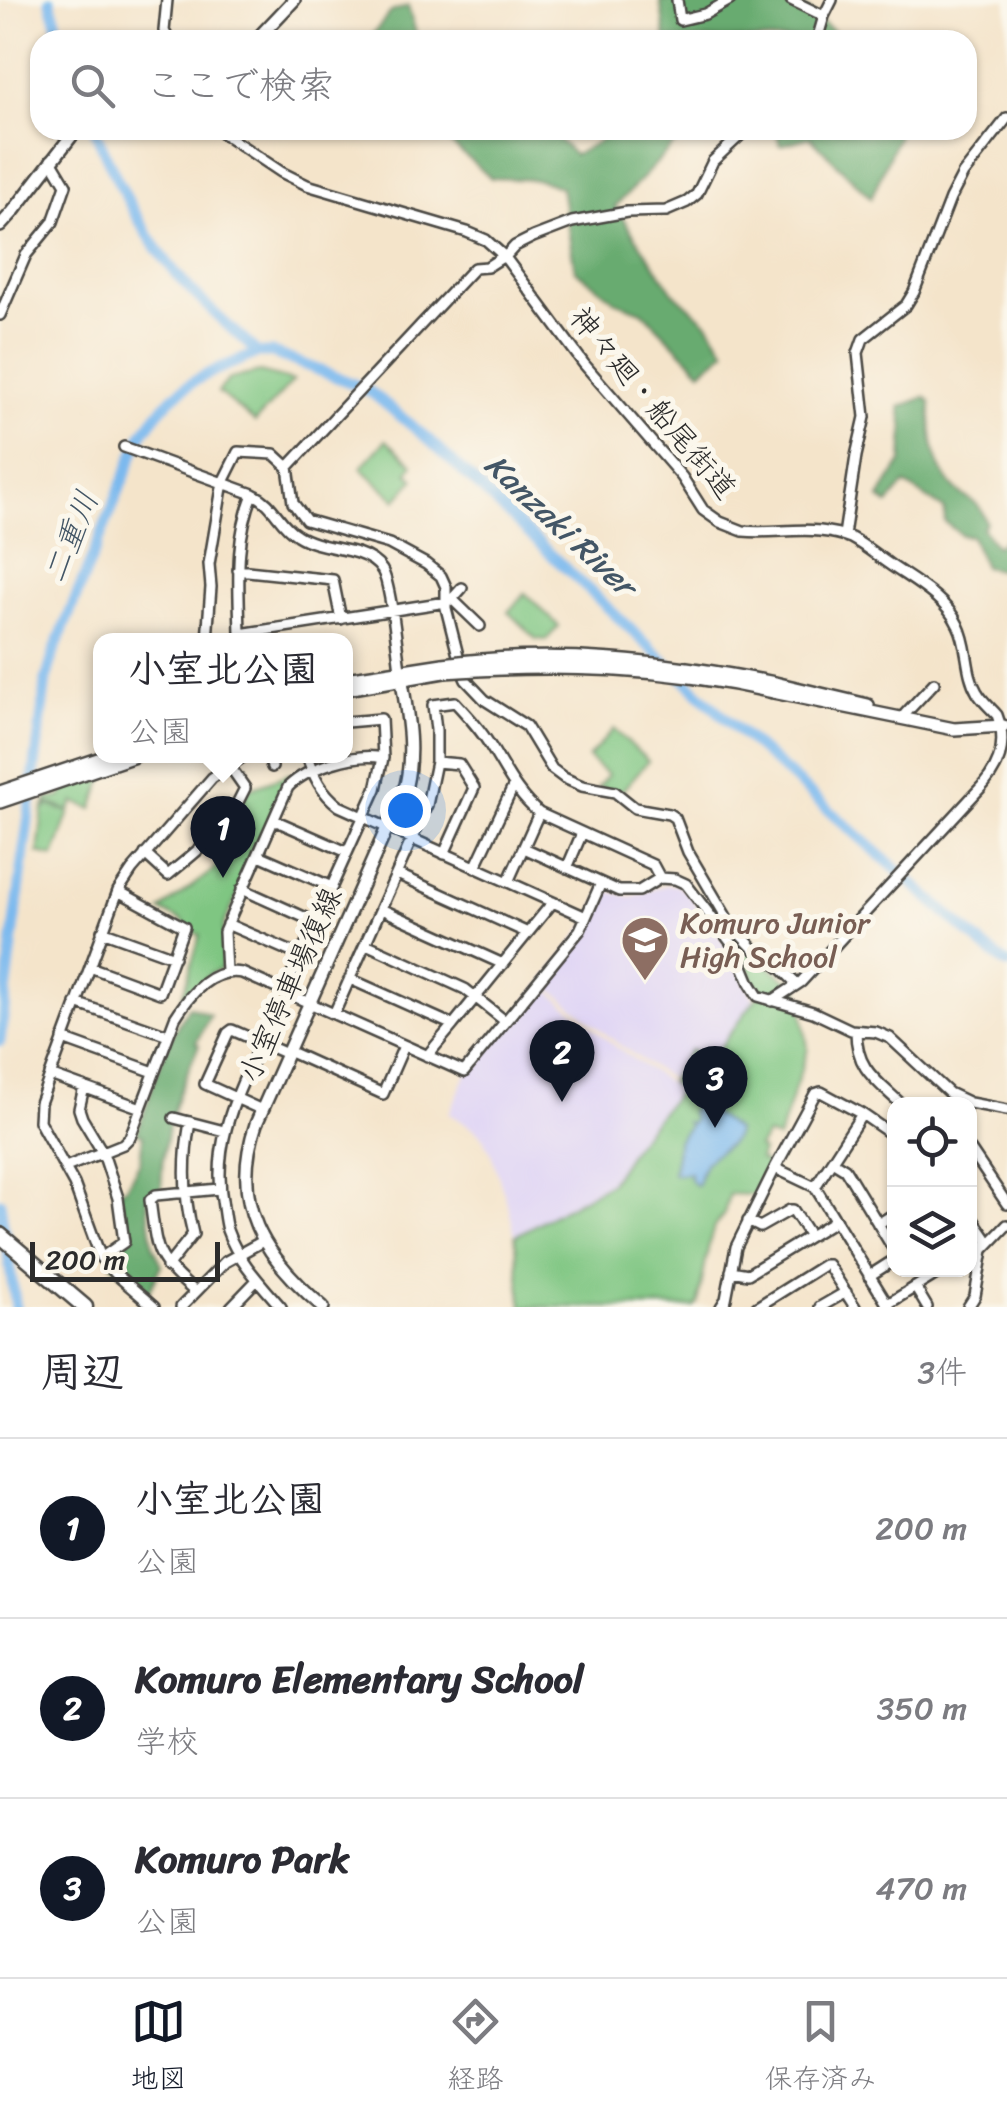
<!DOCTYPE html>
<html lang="ja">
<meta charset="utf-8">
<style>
:root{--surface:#fff;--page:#f2f2f3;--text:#2b2b33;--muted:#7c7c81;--line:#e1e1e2;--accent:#111827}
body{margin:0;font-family:Sriracha,"Klee One",sans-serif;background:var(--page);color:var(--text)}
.controls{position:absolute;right:30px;bottom:30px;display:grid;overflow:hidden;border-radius:20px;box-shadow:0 2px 8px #0004}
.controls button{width:90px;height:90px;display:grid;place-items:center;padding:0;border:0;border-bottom:2px solid var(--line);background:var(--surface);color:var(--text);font:50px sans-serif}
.scale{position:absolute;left:30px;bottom:25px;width:190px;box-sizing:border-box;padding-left:10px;border:5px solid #2b2b2b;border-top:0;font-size:28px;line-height:35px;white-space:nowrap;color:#2b2b2b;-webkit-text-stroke:8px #fbf7ec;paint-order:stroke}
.you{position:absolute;left:405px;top:810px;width:35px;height:35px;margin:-25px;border:8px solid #fff;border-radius:50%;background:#1a73e8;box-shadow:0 0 0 15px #1a73e833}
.badge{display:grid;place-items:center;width:65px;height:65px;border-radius:50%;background:var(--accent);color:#fff;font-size:32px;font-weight:700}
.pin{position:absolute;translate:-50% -82px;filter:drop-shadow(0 2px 5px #0008)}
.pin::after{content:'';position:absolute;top:52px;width:35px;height:30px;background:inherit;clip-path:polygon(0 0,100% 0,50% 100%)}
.popup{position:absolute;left:93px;top:633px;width:260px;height:130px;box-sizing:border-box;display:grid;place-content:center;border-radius:20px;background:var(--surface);filter:drop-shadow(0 2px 8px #0005);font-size:32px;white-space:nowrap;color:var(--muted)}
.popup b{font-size:38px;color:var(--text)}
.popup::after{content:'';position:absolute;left:50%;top:100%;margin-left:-20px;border:20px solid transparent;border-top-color:var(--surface)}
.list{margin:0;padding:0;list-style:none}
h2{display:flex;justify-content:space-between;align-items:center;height:130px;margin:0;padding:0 40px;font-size:42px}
h2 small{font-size:32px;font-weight:400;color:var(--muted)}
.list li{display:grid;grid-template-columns:65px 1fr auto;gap:30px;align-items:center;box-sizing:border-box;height:180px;padding:0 40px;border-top:2px solid var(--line)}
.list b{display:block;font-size:38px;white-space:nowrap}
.list p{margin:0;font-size:32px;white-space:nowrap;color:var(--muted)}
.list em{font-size:32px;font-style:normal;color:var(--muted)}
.icon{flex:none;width:55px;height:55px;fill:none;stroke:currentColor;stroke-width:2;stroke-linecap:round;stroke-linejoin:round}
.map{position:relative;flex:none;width:1007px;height:1307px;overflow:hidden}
.search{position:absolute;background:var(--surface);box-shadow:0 2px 8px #0004;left:30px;right:30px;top:30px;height:110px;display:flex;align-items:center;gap:25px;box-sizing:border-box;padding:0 35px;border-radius:30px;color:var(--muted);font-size:38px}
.sheet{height:670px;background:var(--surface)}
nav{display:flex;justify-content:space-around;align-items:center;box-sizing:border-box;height:140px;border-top:2px solid var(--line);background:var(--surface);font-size:28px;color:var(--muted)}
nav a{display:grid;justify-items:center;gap:5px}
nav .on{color:var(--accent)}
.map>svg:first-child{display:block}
.built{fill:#dfd4f5}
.green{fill:#7fc682;stroke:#557856;stroke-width:2.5}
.forest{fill:#67ab70;stroke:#496b4e;stroke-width:2.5}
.water{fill:#7bb9ee;stroke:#53728c;stroke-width:2.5}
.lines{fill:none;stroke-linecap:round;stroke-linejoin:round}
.river{stroke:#7bb9ee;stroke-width:11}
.minor-casing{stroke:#494743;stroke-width:14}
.major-casing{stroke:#494743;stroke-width:16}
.highway-casing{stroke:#494743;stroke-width:19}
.minor{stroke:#fff;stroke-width:9}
.major{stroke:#fff;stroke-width:11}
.highway{stroke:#fff;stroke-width:14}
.major-bridge-casing{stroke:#494743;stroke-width:16;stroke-linecap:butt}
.major-bridge{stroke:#fff;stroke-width:11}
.labels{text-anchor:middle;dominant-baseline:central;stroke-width:10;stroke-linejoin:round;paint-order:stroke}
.street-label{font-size:30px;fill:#2b2b2b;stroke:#fbf7ec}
.education-label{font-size:30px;fill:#785e54;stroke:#fbf7ec;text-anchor:start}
.water-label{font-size:32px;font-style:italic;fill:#435666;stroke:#fbf7ec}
</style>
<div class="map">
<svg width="1007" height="1307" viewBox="0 0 1007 1307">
<rect width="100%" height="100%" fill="#fbf7ec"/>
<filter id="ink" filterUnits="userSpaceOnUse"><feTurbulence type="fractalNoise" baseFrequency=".01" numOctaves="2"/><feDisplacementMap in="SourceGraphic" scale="20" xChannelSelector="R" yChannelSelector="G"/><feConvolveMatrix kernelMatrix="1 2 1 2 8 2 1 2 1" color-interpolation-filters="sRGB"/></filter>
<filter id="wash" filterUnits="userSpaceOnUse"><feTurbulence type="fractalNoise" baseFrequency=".0048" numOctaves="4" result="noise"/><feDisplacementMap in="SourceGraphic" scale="40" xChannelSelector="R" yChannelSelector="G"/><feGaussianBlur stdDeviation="2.25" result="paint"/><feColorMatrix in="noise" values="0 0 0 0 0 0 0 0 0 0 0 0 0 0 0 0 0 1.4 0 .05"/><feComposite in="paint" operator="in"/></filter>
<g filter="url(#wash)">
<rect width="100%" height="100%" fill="#f4e4ca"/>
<path class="built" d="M665,885h11l12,9 45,59 21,47 -45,62 -20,-12 -18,30 -53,-36 -75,-62 46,-61 14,-31 28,7z
M541,984l74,62 64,44 -44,54 -25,39 -95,53 -6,-27 -19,-59 -6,-8 1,-3 -13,-12 -23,-13 17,-39z"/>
<path class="green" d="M260,372l33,9 -38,41 -37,-30 11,-13z
M386,440l27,24 -5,9 7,6 -19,21 -35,-32z
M525,593l34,33 -13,14 -10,-1 -28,-27z
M614,729l34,32 -28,32 -22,-6 10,-12 -20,-17z
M106,772l-13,37 -19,-7 -4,9 -22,-8 -4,4 3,-8 14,-2 6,-10z
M289,774l4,4 -69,146 -3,45 -10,4 -26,26 -3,-2 18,-62 -14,-7 -3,-7 -22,-10c16,-16 35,-26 51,-40 12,-11 36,-38 37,-53l-12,-7 11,-22z
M48,805l22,7 -16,45 -16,-4 5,-44 4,-1z
M741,945l58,44 9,60 -30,90 -12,-4 -8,13 4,3 -3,9 11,6 -13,21 -1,8 -27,-1 -5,20 -10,13 -5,17 -11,59 -3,4h-173l-7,-71 95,-53 25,-39 44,-54 -9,-8 20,-32 19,12 51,-69 -6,-10z"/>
<path class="forest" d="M660,0h135l49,40h-178z
M408,6l10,34h-50l23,-28z
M435,130h114l25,25 45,-25h64l-1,6 -67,71 58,85 35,31 18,28 -25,20 -59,-60 -25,-9 -42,-32 -14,-82 -21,-8 -49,-2z
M775,130h123l-1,8 -26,60 -61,-61 -29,8z
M925,397l6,5c-1,31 2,70 29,91 16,13 18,6 26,29l-4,6 14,18 11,-8v34l-23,-5 -13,-31 -10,-1 -16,-13 -1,-13 -39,-25 -17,20 -9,-6 23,-36 2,-33 -4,-22z
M189,1006l21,9 -14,28 3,2c-21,48 -40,93 -37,146l-9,1 -6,7 6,46 9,20 -15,31 -38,-35 1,-5 17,-12 -8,-54 7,-3 14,-26 3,-26 -6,-2c15,-42 27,-90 52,-127z"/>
<path class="water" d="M699,1104l37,26c-1,17 -18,19 -28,30 -6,5 -8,17 -10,24l-3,1 -5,-6v-6l-17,1c0,-10 5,-21 4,-33l12,-15 -3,-4 5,1 2,-5 -3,-6 4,-6z"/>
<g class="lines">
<path class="river" d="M50,0l12,40
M95,130c24,57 52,114 95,159 21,22 45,43 68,64h15l79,30 20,10 56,46 311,292 248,218 20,15
M0,1041l46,-361 8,-28 87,-216c11,-15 22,-31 37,-43 22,-19 53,-29 80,-40
M0,1202l16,105"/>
</g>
</g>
<g filter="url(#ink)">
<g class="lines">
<g class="minor-casing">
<path id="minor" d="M167,0l-3,31 5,9
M677,0l3,20 25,-6 25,-14
M791,0l33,16
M817,40l7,-24 8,-16
M218,130l63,42 26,13 160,47 19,8 18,16 80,108 98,113 21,33 17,12 23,9c26,3 52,-3 77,0 10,1 21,3 31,7 13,7 25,17 38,26 24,17 56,33 69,61 11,21 7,47 19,67 5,9 13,15 20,23 10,26 4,49 -13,69l-183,198 -29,19
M505,257l10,-11 18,-9 39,-15 55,-10 39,-1 21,-9 10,-8 16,-33 33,-31
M0,315l26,-60 27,-33 13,-37 -15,-25
M124,447l129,47c22,10 25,30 44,41 17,11 40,12 60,18 9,3 19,8 25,17 9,15 15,78 18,99
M288,467l186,-199 13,-1 17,-11
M253,494c-19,48 -14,90 -13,140l206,-32 6,-3 10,-11
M844,535l12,-79 9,-39 -7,-64 5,-14 43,-34 8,-13 36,-93 13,-25 44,-56
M238,570l95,10 8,39
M452,599l28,27
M207,640l4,-53 -2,-23 14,-82 15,-30 36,2 14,13 5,36 13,17 83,24 37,20 15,12 5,11v21l16,63 4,9 19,20 41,26 26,43 12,9 18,8 33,6 20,16 34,6 6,4 13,34 43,73 22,23 29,21 14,14
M905,714l29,-31
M268,756l4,11
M307,756c7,21 14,36 32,50l247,111 15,-34
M436,762l23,2 15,24 -30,66
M274,820l73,32
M524,848l95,43h20l21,-13 15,1 11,5 50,65 14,34 8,13 55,16 38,18 25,2 14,6 59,55 21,10 37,7
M145,854l23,21c37,-31 56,-42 77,-87l-16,-23
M259,855l73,32
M475,868l39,-83
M567,868l15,-35
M397,874l131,59
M508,882l31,-69
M242,889l73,33
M381,909l122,55
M227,924l74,32
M102,931l72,26
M366,944l99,45 40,32
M90,967l70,26 24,-66 -66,-36
M226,972l-2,-40 64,-145c20,-20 68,-35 95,-29
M350,979l103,46 100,-123
M284,992l92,-203 7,-31 -2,-39 -35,3
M76,1003l92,32
M334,1014l93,-209 9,-43v-32l-3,-25 22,-3c13,14 26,28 36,45 15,24 26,48 48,66l114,52 7,13
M856,1031c0,38 20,49 45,73
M63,1039l91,33
M261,1042c-25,55 -50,102 -38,165 1,7 2,16 4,23 10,29 34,54 54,77
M288,1051l95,43 21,-48
M427,1056l26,-31
M50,1075l91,33
M84,1087l-5,22 3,9 21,35 15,45 6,44 -23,16 -27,-74 -35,-63 1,-18 78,-212 14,-21 80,-92 32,-22
M262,1110l-57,-26 23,-51 4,-3 55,24
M174,1118l50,13
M970,1149l37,55
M832,1161l13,8 49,81
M66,1167l57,-23 7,-7 45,-119c14,-23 37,-51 67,-45l222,99 116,-142 6,-13
M775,1168l40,19 74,120
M815,1187l47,-73
M970,1215l19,28 -19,10
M748,1221l12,6 30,-17h3l17,26
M878,1224l16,-10
M101,1258l17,18 36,31
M167,1267l26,-33c-10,-38 -10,-73 -3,-112
M731,1271l17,3 88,-54
M869,1276l25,-16
M915,1287l12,20
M194,1291c-40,-35 -37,-39 -44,-91l6,-5 63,-6
M886,1305l57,-35
M181,1307l44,-45 38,-21
M231,1307l26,-27
M721,1307l5,-8 10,-52 39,-79 40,-74 6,-2 41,22 32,22
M757,1307l67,-42h4l27,42
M820,1307l26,-15
M968,1307l7,-11 8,-46 24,-25"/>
</g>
<g class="major-casing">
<path id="major" d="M256,40l38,-40
M0,226l12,-13 64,-83
M346,679l97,-15
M775,683l93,22
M346,689l98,-17
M773,692l181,37 49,-3
M0,792l107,-36
M0,802l135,-46
M323,1307c-60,-51 -94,-103 -67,-183l150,-339c9,-39 0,-76 -6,-116"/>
</g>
<g class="highway-casing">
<path id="highway" d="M0,1235l85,72"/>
</g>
<use href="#minor" class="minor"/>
<use href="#major" class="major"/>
<use href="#highway" class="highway"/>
<g class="major-bridge-casing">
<path id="major-bridge" d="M443,664c111,-15 222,-3 332,19
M444,672c113,-8 218,-5 329,20"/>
</g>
<use href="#major-bridge" class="major-bridge"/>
</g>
</g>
<defs>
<g id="school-pin" transform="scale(2.5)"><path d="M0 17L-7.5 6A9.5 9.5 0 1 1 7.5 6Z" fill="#8d6e63" stroke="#fbf7ec"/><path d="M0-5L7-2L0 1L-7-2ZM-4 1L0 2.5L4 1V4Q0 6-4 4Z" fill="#fff"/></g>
</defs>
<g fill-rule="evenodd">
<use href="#school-pin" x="645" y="940"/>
</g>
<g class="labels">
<g class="street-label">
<text transform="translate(653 403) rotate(50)">神々廻・船尾街道</text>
<text transform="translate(290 985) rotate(-66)">小室停車場復線</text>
</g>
<g class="education-label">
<text x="680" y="923">Komuro Junior<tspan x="680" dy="34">High School</tspan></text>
</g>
<g class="water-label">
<text transform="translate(560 525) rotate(43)">Kanzaki River</text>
<text transform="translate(71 537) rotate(-68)">二重川</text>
</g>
</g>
</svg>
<div class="controls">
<button><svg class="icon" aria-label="locate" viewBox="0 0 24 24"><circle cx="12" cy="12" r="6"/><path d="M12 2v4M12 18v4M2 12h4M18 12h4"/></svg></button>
<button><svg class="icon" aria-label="layers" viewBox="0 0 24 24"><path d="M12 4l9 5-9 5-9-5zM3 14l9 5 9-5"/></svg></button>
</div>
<div class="scale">200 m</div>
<div class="you"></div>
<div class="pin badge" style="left:223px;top:878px">1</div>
<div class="popup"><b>小室北公園</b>公園</div>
<div class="pin badge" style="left:562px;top:1102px">2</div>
<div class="pin badge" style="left:715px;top:1128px">3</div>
<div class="search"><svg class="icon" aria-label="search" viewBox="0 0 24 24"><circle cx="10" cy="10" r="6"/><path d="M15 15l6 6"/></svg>ここで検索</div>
</div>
<section class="sheet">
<h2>周辺<small>3件</small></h2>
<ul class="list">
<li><span class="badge">1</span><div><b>小室北公園</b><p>公園</p></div><em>200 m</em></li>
<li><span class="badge">2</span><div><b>Komuro Elementary School</b><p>学校</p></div><em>350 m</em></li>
<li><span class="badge">3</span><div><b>Komuro Park</b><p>公園</p></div><em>470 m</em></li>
</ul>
</section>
<nav>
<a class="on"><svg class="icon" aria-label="map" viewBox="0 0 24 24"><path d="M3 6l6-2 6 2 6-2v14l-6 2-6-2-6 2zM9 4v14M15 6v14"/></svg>地図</a>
<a><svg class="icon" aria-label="directions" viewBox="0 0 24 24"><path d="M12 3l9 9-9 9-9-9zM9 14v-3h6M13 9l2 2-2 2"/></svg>経路</a>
<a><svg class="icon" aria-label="saved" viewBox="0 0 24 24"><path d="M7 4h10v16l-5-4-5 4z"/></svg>保存済み</a>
</nav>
